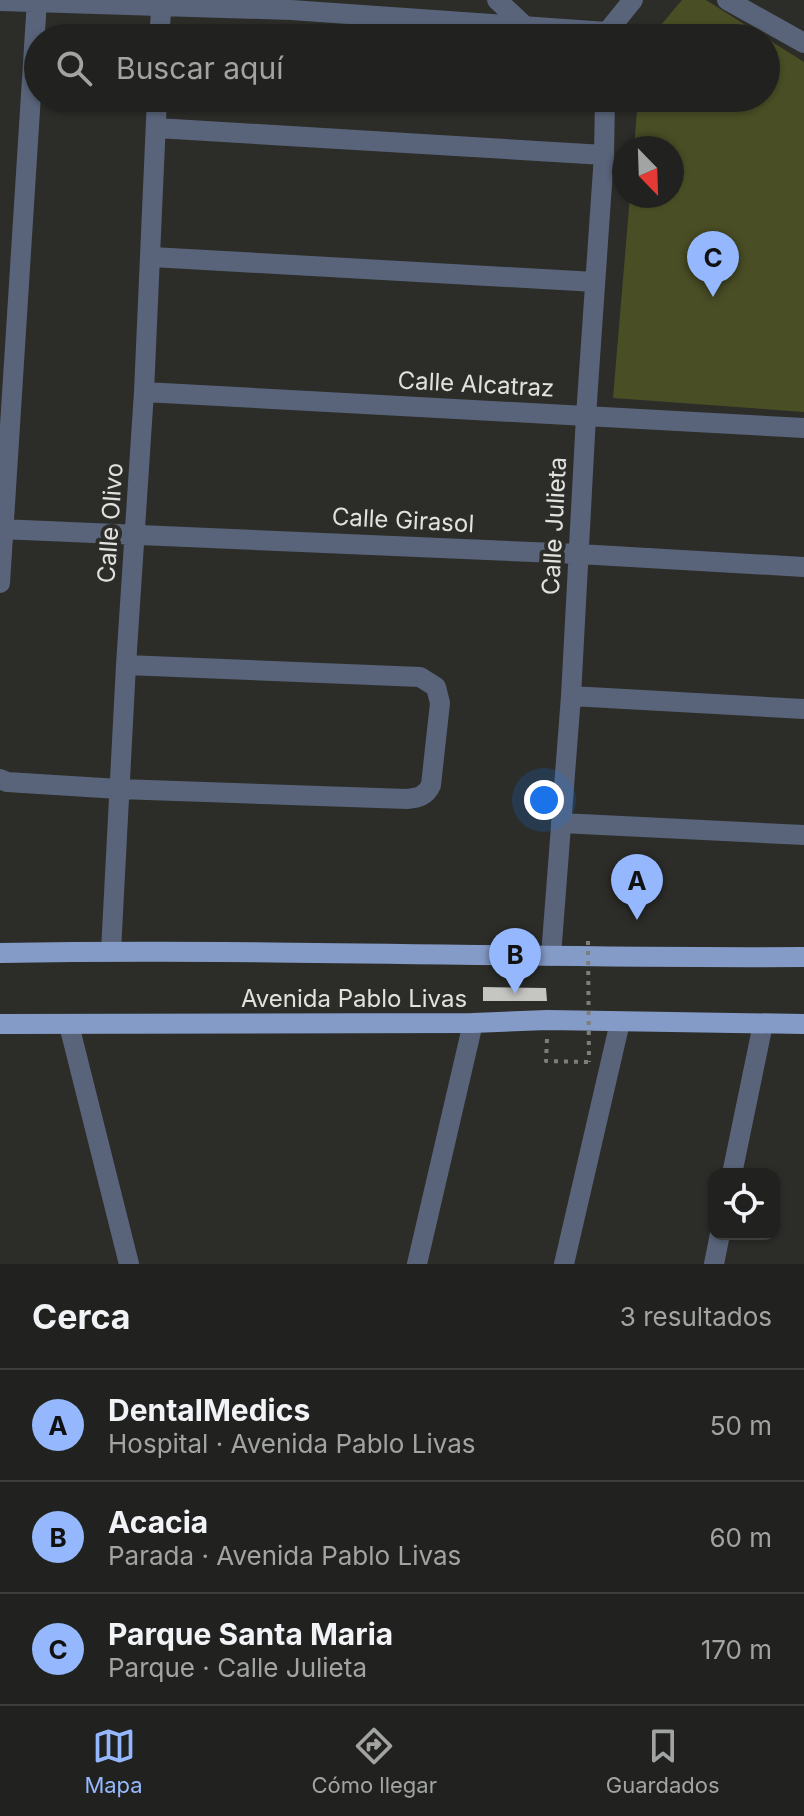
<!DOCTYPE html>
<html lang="es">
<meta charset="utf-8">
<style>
:root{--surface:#21221f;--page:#292a28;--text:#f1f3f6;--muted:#a2a4a4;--line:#3e3f3d;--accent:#94b7fd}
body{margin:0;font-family:Inter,sans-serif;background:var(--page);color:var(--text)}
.controls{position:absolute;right:24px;bottom:24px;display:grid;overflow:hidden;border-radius:16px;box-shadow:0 2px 6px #0004}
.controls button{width:72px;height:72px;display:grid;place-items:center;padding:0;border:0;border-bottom:2px solid var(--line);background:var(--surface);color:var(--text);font:40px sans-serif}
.compass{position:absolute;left:612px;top:136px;width:72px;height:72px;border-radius:50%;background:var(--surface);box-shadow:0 2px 6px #0004;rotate:157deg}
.you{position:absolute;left:544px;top:800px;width:28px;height:28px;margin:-20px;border:6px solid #fff;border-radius:50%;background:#1a73e8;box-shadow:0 0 0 12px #1a73e833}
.badge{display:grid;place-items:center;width:52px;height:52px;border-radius:50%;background:var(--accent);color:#111;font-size:26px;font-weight:700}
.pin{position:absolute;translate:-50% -66px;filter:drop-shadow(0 2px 4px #0008)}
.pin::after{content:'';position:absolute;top:42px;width:28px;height:24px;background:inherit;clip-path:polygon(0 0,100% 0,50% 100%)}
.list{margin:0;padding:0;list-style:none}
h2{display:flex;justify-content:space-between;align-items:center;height:104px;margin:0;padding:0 32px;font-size:34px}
h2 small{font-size:26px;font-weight:400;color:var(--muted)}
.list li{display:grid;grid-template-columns:52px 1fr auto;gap:24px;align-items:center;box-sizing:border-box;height:112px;padding:0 32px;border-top:2px solid var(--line)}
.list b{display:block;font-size:30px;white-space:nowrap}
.list p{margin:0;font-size:26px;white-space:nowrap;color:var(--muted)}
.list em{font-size:26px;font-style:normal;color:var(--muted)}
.icon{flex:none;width:44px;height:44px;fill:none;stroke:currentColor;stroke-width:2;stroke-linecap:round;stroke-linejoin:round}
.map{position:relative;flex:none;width:804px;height:1264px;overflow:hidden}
.search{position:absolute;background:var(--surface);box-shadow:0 2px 6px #0004;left:24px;right:24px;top:24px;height:88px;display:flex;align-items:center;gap:20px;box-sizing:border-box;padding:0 28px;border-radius:44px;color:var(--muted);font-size:30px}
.sheet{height:440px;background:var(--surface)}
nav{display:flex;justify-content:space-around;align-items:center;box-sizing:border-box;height:112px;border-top:2px solid var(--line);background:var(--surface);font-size:22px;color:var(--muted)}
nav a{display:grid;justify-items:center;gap:4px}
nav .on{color:var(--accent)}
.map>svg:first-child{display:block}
.green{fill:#4a4e25}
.building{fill:#c5c5c1}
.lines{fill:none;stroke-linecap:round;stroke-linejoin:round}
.path{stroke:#7d7d7a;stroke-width:4;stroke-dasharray:4 6;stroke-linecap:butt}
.minor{stroke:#59647a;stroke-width:20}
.major{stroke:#859bc7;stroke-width:20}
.path-bridge{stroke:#7d7d7a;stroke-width:4;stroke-dasharray:4 6;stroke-linecap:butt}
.labels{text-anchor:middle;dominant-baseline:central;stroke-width:8;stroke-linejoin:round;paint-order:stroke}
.street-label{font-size:24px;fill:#e1e1df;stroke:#2c2d29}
</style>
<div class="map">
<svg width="804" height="1264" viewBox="0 0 804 1264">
<rect width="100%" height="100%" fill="#2c2d29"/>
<path class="green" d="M682,0h24l98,62v350l-191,-14 17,-202h42v-48h-38l4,-50h128v-60h-116z"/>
<path class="building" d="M483,987l63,1 1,13h-64z"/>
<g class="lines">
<path class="path" d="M547,1039l-1,22 43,1"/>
<path class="minor" d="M497,0l29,27
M727,0l77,43
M0,1l291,9 316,22
M159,38l3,-38
M607,38v-6l26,-32
M157,128l447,27
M152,257l443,25
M144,392l660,36
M0,529l579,25 225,13
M0,583l37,-583
M571,696l233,13
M0,779l7,3 112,7 288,10c11,-1 19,-3 24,-14l9,-82 -4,-16 -16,-10 -294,-12
M561,823l243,12
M111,951l15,-286 18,-273 13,-294
M551,956l20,-260 15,-280 18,-261 1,-57
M69,1025l60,239
M732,1174l31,-150
M417,1264l56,-241
M564,1264l56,-242
M714,1264l6,-30"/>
<path class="major" d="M0,953c268,-5 536,6 804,4
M0,1024l473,-1 74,-3 257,4"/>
<path class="path-bridge" d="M588,941l1,121"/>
</g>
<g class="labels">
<g class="street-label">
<text transform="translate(476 384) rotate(3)">Calle Alcatraz</text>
<text transform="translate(403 520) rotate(3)">Calle Girasol</text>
<text transform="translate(110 523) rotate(-86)">Calle Olivo</text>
<text transform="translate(554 526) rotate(-87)">Calle Julieta</text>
<text x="354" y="998">Avenida Pablo Livas</text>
</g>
</g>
</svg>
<div class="controls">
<button><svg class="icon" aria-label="locate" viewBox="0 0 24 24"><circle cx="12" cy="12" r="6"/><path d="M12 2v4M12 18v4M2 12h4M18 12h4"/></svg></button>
</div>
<svg class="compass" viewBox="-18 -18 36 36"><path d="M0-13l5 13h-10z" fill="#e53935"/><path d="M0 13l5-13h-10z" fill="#a2a4a4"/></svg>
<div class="you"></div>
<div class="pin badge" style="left:637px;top:920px">A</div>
<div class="pin badge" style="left:515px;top:994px">B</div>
<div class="pin badge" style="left:713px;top:297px">C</div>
<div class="search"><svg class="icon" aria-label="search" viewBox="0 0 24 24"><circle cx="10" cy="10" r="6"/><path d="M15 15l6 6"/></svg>Buscar aquí</div>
</div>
<section class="sheet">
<h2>Cerca<small>3 resultados</small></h2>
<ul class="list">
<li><span class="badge">A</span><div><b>DentalMedics</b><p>Hospital · Avenida Pablo Livas</p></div><em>50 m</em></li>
<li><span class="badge">B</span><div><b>Acacia</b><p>Parada · Avenida Pablo Livas</p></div><em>60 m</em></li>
<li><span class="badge">C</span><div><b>Parque Santa Maria</b><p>Parque · Calle Julieta</p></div><em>170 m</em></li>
</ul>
</section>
<nav>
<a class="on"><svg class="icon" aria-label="map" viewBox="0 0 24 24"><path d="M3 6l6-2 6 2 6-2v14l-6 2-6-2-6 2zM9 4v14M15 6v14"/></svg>Mapa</a>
<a><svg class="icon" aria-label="directions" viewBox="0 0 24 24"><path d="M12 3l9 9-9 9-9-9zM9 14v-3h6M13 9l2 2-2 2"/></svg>Cómo llegar</a>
<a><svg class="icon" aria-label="saved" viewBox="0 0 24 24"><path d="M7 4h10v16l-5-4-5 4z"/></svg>Guardados</a>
</nav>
